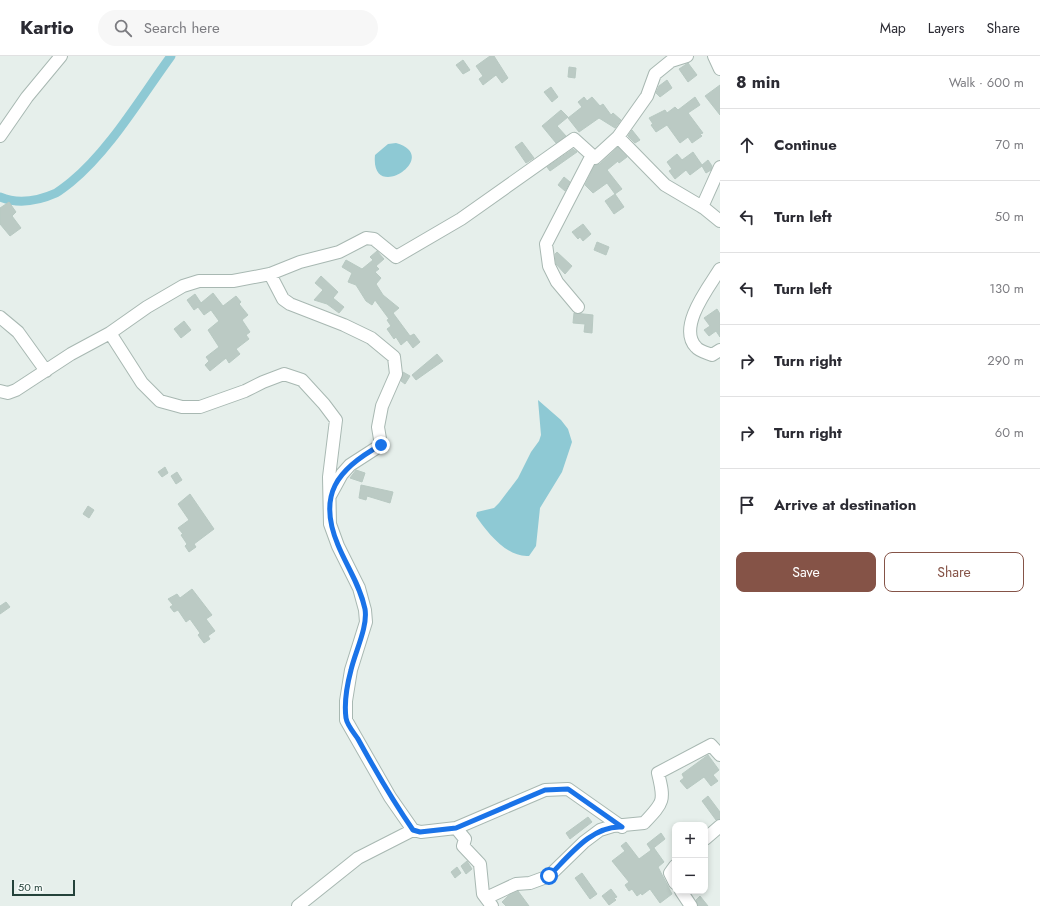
<!DOCTYPE html>
<meta charset="utf-8">
<style>
:root{--surface:#fff;--page:#f7f7f7;--text:#2b2b33;--muted:#7c7c81;--line:#e1e1e2;--accent:#855347}
body{margin:0;font-family:Jost,sans-serif;background:var(--page);color:var(--text)}
.controls{position:absolute;right:12px;bottom:12px;display:grid;overflow:hidden;border-radius:8px;box-shadow:0 2px 6px #0003}
.controls button{width:36px;height:36px;display:grid;place-items:center;padding:0;border:0;border-bottom:1px solid var(--line);background:var(--surface);color:var(--text);font:20px sans-serif}
.scale{position:absolute;left:12px;bottom:10px;width:63px;box-sizing:border-box;padding-left:4px;border:2px solid #24423a;border-top:0;font-size:11px;line-height:14px;white-space:nowrap;color:#24423a;-webkit-text-stroke:3px #f7fbf9;paint-order:stroke}
.stop{position:absolute;width:12px;height:12px;margin:-9px;border:3px solid #1a73e8;border-radius:50%;background:#fff}
.stop.end{background:#1a73e8;border-color:#fff;box-shadow:0 1px 4px #0008}
.list{margin:0;padding:0;list-style:none}
h2{display:flex;justify-content:space-between;align-items:center;height:52px;margin:0;padding:0 16px;font-size:17px}
h2 small{font-size:13px;font-weight:400;color:var(--muted)}
.list li{display:grid;grid-template-columns:26px 1fr auto;gap:12px;align-items:center;box-sizing:border-box;height:72px;padding:0 16px;border-top:1px solid var(--line)}
.list b{display:block;font-size:15px;white-space:nowrap}
.list em{font-size:13px;font-style:normal;color:var(--muted)}
.actions{display:flex;gap:8px;padding:12px 16px}
.actions a{flex:1;padding:9px 0;border:1px solid var(--accent);border-radius:8px;text-align:center;font-size:14px;color:var(--accent)}
.actions .main{background:var(--accent);color:#fff}
.icon{flex:none;width:22px;height:22px;fill:none;stroke:currentColor;stroke-width:2;stroke-linecap:round;stroke-linejoin:round}
.map{position:relative;flex:none;width:720px;height:850px;overflow:hidden}
header{display:flex;align-items:center;gap:24px;box-sizing:border-box;height:56px;padding:0 20px;background:var(--surface);border-bottom:1px solid var(--line)}
header strong{font-size:19px}
nav{display:flex;gap:22px;margin-inline-start:auto;font-size:14px}
.search{width:280px;height:36px;background:var(--page);display:flex;align-items:center;gap:10px;box-sizing:border-box;padding:0 14px;border-radius:22px;color:var(--muted);font-size:15px}
main{display:flex}
aside{flex:1;background:var(--surface)}
.map>svg:first-child{display:block}
.water{fill:#8ec9d4}
.lines{fill:none;stroke-linecap:round;stroke-linejoin:round}
.canal{stroke:#8ec9d4;stroke-width:9}
.building{fill:#bbcac4;stroke:#b8c9c2}
.minor-casing{stroke:#a8b8b2;stroke-width:14}
.minor{stroke:#fff;stroke-width:12}
.route{stroke:#1a73e8;stroke-width:5}
</style>
<header>
<strong>Kartio</strong>
<div class="search"><svg class="icon" aria-label="search" viewBox="0 0 24 24"><circle cx="10" cy="10" r="6"/><path d="M15 15l6 6"/></svg>Search here</div>
<nav><a>Map</a><a>Layers</a><a>Share</a></nav>
</header>
<main>
<div class="map">
<svg width="720" height="850" viewBox="0 0 720 850">
<rect width="100%" height="100%" fill="#e6efeb"/>
<path class="water" d="M396,87c47,13 -26,62 -21,12l13,-11z
M538,344l23,20 7,9 4,13 -10,30 -22,36 -4,38 -7,10c-22,2 -42,-24 -53,-40l1,-4 17,-4 5,-5 19,-25 13,-26 8,-11 2,-6z"/>
<g class="lines">
<path class="canal" d="M0,141c19,8 38,4 56,-4 5,-3 10,-7 15,-11 39,-32 70,-85 100,-126"/>
</g>
<path class="building" d="M490,0h4l14,22 -6,5 -6,-8 -13,10 -4,-6 4,-3 -7,-10z
M463,4l7,10 -7,4 -7,-9z
M688,7l9,12 -9,7 -9,-13z
M569,11l7,1 -1,10 -7,-1z
M667,24l5,8 -12,9 -4,-4 3,-7z
M720,29v30l-15,-19z
M551,31l7,10 -6,5 -8,-10z
M584,41l3,4 5,-4 8,9 3,-2 8,11 2,-2 8,7 -6,8 -16,-10 -20,14 -11,-14 14,-11 -4,-5z
M695,41l5,8 -12,8 15,20 -3,1 2,2 -10,7 -4,-6 -8,6 -13,-18 -11,7 -5,-7 2,-1 -4,-6 16,-8 2,3 8,-6 3,3z
M561,54l7,7 -11,9 9,10 -10,7 -14,-17z
M632,74l8,10 -5,3 -7,-7z
M522,86l12,16 -8,5 -11,-16z
M618,91l9,10 -8,6 -1,-2 -11,9 15,19 -7,5 -8,-11 -14,10 -8,-8 10,-20 5,-1z
M573,93l4,3 -27,19 -3,-4z
M693,96l9,13 6,-5 4,6 -1,4 -5,3 -4,-7 -12,9 -4,-5 -11,9 -6,-8 3,-2 -5,-7 10,-8 5,6z
M564,121l6,5 -5,9 -7,-6z
M615,138l9,13 -10,7 -9,-13z
M9,146l7,10 -4,4 9,12 -11,8 -10,-12v-16z
M583,168l8,10 -8,7 -3,-4 -2,2 -6,-7z
M597,186l12,5 -3,8 -12,-5z
M377,195l7,8 -8,7 3,3 -4,3 6,6 -5,6 7,11 16,13 -6,5 17,23 4,-2 6,8 -7,6 -6,-8 -6,5 -5,-8 -2,2 -7,-10 4,-3 -4,-6 2,-1 -14,-19 -3,5 -6,-4 -10,-16 -8,-3 4,-9 -10,-6 4,-7 16,9 11,-9 -3,-3z
M557,196l15,14 -7,8 -9,-10 -1,-10z
M321,220l17,16 -5,6 11,9 -5,6 -12,-9 -13,-4 9,-10 -8,-7z
M213,237l10,13 13,-10 5,6 -2,2 9,11 -6,5 8,12 -4,3 3,4 -13,10 4,5 -11,9 -3,-5 -16,13 -5,-6 4,-4 -3,-4 13,-10 -11,-17 11,-9 -8,-11 -7,5 -6,-8 -4,3 -7,-10 8,-6 6,9z
M717,253l3,5v23l-4,-6 -7,5 -5,-6 6,-4 -6,-8z
M574,257l19,2 -1,18 -8,-1 1,-8 -12,-1z
M184,265l7,9 -10,8 -7,-9z
M437,298l6,7 -27,19 -4,-5z
M403,316l7,4 -5,8 -4,-3z
M165,411l3,6 -6,4 -4,-5z
M356,414l9,3 -3,9 -12,-4z
M177,416l5,8 -6,4 -5,-8z
M361,429l32,7 -3,11 -23,-7 -1,4 -7,-2z
M190,438l24,35 -20,15 2,3 -7,5 -4,-6 2,-2 -6,-9 2,-1 -5,-6 11,-8 -11,-16z
M88,450l6,4 -5,8 -6,-4z
M192,533l20,26 -6,4 9,12 -7,5 2,3 -6,4 -6,-8 2,-2 -10,-14 -4,3 -8,-12 -4,2 -4,-5 3,-2 -5,-6 9,-5 3,4z
M6,546l4,5 -10,7v-8z
M708,699l11,15 -6,5 5,6 -7,5 -7,-9 -17,12 -7,-8 4,-3 -2,-4z
M708,740l12,16v7l-4,1 -14,-19z
M588,761l4,5 -22,17 -4,-6z
M661,777l4,6 -14,11 -4,-6z
M626,786l13,17 15,-11 10,14 -6,5 14,27 -12,9 -10,-14 -8,6 -1,-2 -4,3 -5,-7 -3,2 -4,-6 4,-3 -17,-21 13,-10 -4,-5z
M467,805l5,8 -6,5 -5,-8z
M457,811l4,6 -6,5 -4,-6z
M582,817l15,21 -7,5 -15,-21z
M611,833l6,8 -3,1 2,2 -7,5 -7,-9z
M518,835l11,15h-23l-4,-4 6,-6z
M700,840l8,10h-10l-2,-6z"/>
<g class="lines">
<g class="minor-casing">
<path id="minor" d="M714,0l6,13
M0,80l27,-39 34,-41
M618,81l47,48 39,23 16,13
M702,151l18,-40
M720,213c-11,18 -43,58 -24,78 3,4 11,6 16,8l8,-5
M270,218l13,25 7,5 54,21 27,13 23,19 2,17 -14,32 -4,21 3,18 -31,20 -8,9 -12,22
M578,251l-21,-25 -8,-16 -3,-22 46,-89
M0,261l18,15 28,39
M0,335l8,2 8,-3 55,-36 39,-21
M456,772l89,-38 23,-1 54,38
M705,783l15,-13
M675,810l-5,7 5,10
M681,835l10,15
M486,842l30,-14 14,-1 19,-7 35,-34 16,-12 13,-4 31,-3c20,-21 21,-22 14,-50l53,-28 9,10
M298,850l60,-48 55,-28
M492,850l-9,-12 -3,-30 -17,-18 2,-7 -9,-11 -35,4 -8,-2 -23,-33 -44,-77v-19l5,-31 15,-48 -1,-12 -6,-22 -21,-42 -8,-22 -1,-47 7,-57 -12,-16 -22,-24 -18,-6 -21,8 -18,9 -45,16h-18l-22,-6 -18,-18 -32,-50 37,-26 36,-21 16,-5h34l37,-7 30,-12 39,-10 27,-14 8,1 22,18 65,-38 113,-80 21,19 23,-21 29,-41 8,-22 16,-13 16,-5"/>
</g>
<use href="#minor" class="minor"/>
</g>
<g class="lines">
<path class="route" d="M381,389c-44,24 -64,50 -43,100 9,22 22,40 27,64 3,18 -10,43 -14,61 -4,15 -7,33 -5,48 1,7 8,15 12,21 17,31 35,62 55,91l7,2 36,-4 89,-38 23,-1 54,38c-30,-2 -53,29 -73,49"/>
</g>
</svg>
<div class="controls">
<button>+</button>
<button>−</button>
</div>
<div class="scale">50 m</div>
<div class="stop" style="left:549px;top:820px"></div>
<div class="stop end" style="left:381px;top:389px"></div>
</div>
<aside>
<h2>8 min<small>Walk · 600 m</small></h2>
<ul class="list">
<li><svg class="icon" aria-label="ahead" viewBox="0 0 24 24"><path d="M12 20V5M6 11l6-6 6 6"/></svg><div><b>Continue</b></div><em>70 m</em></li>
<li><svg class="icon" aria-label="left" viewBox="0 0 24 24"><path d="M17 20v-9H6M10 6l-5 5 5 5"/></svg><div><b>Turn left</b></div><em>50 m</em></li>
<li><svg class="icon" aria-label="left" viewBox="0 0 24 24"><path d="M17 20v-9H6M10 6l-5 5 5 5"/></svg><div><b>Turn left</b></div><em>130 m</em></li>
<li><svg class="icon" aria-label="right" viewBox="0 0 24 24"><path d="M7 20v-9h11M14 6l5 5-5 5"/></svg><div><b>Turn right</b></div><em>290 m</em></li>
<li><svg class="icon" aria-label="right" viewBox="0 0 24 24"><path d="M7 20v-9h11M14 6l5 5-5 5"/></svg><div><b>Turn right</b></div><em>60 m</em></li>
<li><svg class="icon" aria-label="arrive" viewBox="0 0 24 24"><path d="M6 21V4h12l-3 4 3 4H6"/></svg><div><b>Arrive at destination</b></div></li>
</ul>
<div class="actions"><a class="main">Save</a><a>Share</a></div>
</aside>
</main>
